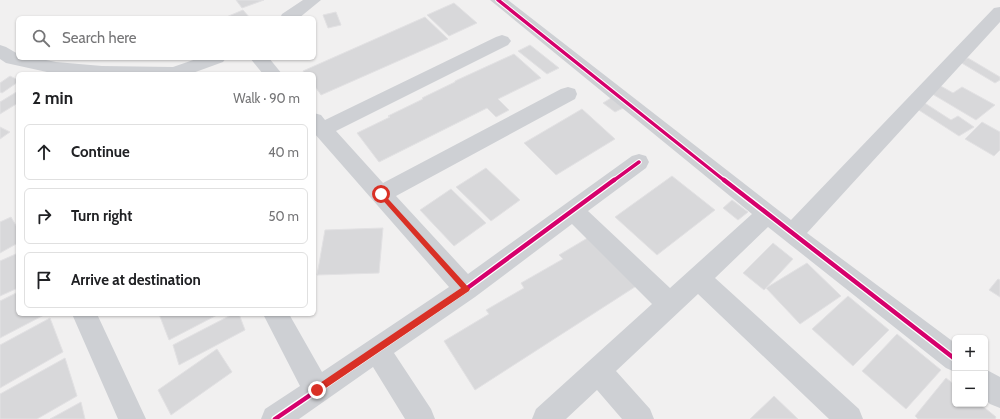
<!DOCTYPE html>
<meta charset="utf-8">
<style>
:root{--surface:#fff;--page:#f6f6f6;--text:#202124;--muted:#757577;--line:#e0e0e0}
body{margin:0;font-family:Cabin,sans-serif;background:var(--page);color:var(--text)}
.controls{position:absolute;right:12px;bottom:12px;display:grid;overflow:hidden;border-radius:6px;box-shadow:0 1px 3px #0004}
.controls button{width:36px;height:36px;display:grid;place-items:center;padding:0;border:0;border-bottom:1px solid var(--line);background:var(--surface);color:var(--text);font:20px sans-serif}
.stop{position:absolute;width:12px;height:12px;margin:-9px;border:3px solid #d93025;border-radius:50%;background:#fff}
.stop.end{background:#d93025;border-color:#fff;box-shadow:0 1px 4px #0008}
.list{margin:0;padding:0;list-style:none}
h2{display:flex;justify-content:space-between;align-items:center;height:52px;margin:0;padding:0 16px;font-size:17px}
h2 small{font-size:13px;font-weight:400;color:var(--muted)}
.list li{display:grid;grid-template-columns:26px 1fr auto;gap:12px;align-items:center;box-sizing:border-box;height:56px;margin:0 8px 8px;padding:0 8px;border:1px solid var(--line);border-radius:6px}
.list b{display:block;font-size:15px;white-space:nowrap}
.list em{font-size:13px;font-style:normal;color:var(--muted)}
.icon{flex:none;width:22px;height:22px;fill:none;stroke:currentColor;stroke-width:2;stroke-linecap:round;stroke-linejoin:round}
.map{position:relative;flex:none;width:1000px;height:419px;overflow:hidden}
.search{position:absolute;background:var(--surface);box-shadow:0 1px 3px #0004;left:16px;top:16px;width:300px;height:44px;display:flex;align-items:center;gap:10px;box-sizing:border-box;padding:0 14px;border-radius:6px;color:var(--muted);font-size:15px}
.panel{position:absolute;background:var(--surface);box-shadow:0 1px 3px #0004;left:16px;top:72px;width:300px;height:244px;border-radius:6px}
.map>svg:first-child{display:block}
.building{fill:#d8d8da;stroke:#e2e1e3}
.lines{fill:none;stroke-linecap:round;stroke-linejoin:round}
.minor{fill:#ced0d4;fill-rule:evenodd}
.cycleway-far1-casing{stroke:#fff;stroke-width:5.5}
.cycleway-casing{stroke:#fff;stroke-width:7}
.cycleway-far1{stroke:#d6006c;stroke-width:3.5}
.cycleway{stroke:#d6006c;stroke-width:4.5}
.route{fill:#d93025}
</style>
<div class="map">
<svg width="1000" height="419" viewBox="0 0 1000 419">
<rect width="100%" height="100%" fill="#f1f0f0"/>
<path class="building" d="M236,0h28l-22,8z
M454,3l23,20 -28,13 -22,-21z
M243,10l7,8h-26z
M336,12l5,13 -13,3 -5,-13z
M425,17l23,22 -127,56 -7,-10v-11h-9l-2,-3z
M530,45l29,23 -12,6 -29,-23z
M514,54l27,24 -43,21 11,11 -13,7 -9,-9 -108,54 -22,-29 33,-16 -2,-1 35,-17 -1,-1 33,-16v-1z
M968,58l32,19v3l-5,3 -35,-21z
M10,76l8,4v2l-16,11 -2,-1v-9z
M939,85l14,8 9,-6 33,18 -19,15 -47,-28z
M18,91v12l-18,11v-12z
M611,98l12,10 -8,4 -12,-9z
M920,100l31,20 7,-4 16,11 -15,9 -48,-31z
M582,109l33,30 -59,36 -32,-32z
M982,122l18,10v18l-6,6 -29,-17z
M0,127l10,5 -10,7z
M486,168l34,32 -29,21 -35,-34z
M672,176l43,34 -58,45 -42,-38z
M451,189l35,34 -32,23 -34,-36z
M732,200l16,12 -10,8 -15,-12z
M11,217l7,12v14l-18,10v-31z
M383,228l-4,45 -62,2 8,-45z
M596,233l45,50 -166,107 -31,-49 45,-27 -3,-4 38,-22 -3,-5 42,-24 -4,-4z
M773,243l20,16 -29,31 -21,-17z
M18,253v35l-18,8v-35z
M807,263l34,33 -41,28 -34,-36z
M998,279l2,1v17l-11,-7z
M18,292v22h28l-46,24v-37z
M848,296l41,34 -36,36 -41,-37z
M159,314h60l-50,26z
M233,314h6l6,16 -66,35 -6,-20z
M50,318l13,34 -63,36v-43z
M897,334l44,36 -35,39 -44,-38z
M217,349l15,23 -61,43 -13,-25z
M65,358l12,38 -40,23h-37v-25z
M946,378l9,7v19h25l16,13 -1,2h-77l-3,-3z
M774,396l24,23h-48z
M81,402l4,17h-35z"/>
<g class="lines">
<path class="minor" d="M303,0h18l-22,18h-19l2,-4z
M490,0h18l283,220 203,-212 6,-1v15l-193,211 148,110v29l-9,-4 -178,-141 -53,51 144,131 4,10h-34l-131,-125 -82,77 34,38 4,10h-32l-25,-29 -31,29h-34l4,-10 116,-105 -80,-80 -97,73 -81,56 37,56 4,10h-30l-32,-52 -74,52h-38l4,-10 35,-23 -37,-72h26l33,58 127,-85 -135,-154v-20l7,2 4,5 171,-83 6,-2 6,2 3,4 -3,4 -172,86 47,52 178,-94 7,-2 7,2 2,5 -2,5 -179,97 72,78 164,-118 7,-2 7,2 3,6 -3,6 -58,43 82,77 82,-74z
M0,45l6,2 12,7v4h18l20,4 46,4 71,1 26,-9h27l-3,4 -33,12h-134l-50,-11 -6,-4z
M250,58h19l13,16h-19z
M72,314h25l49,105h-28z
M985,369l15,8v31l-10,-4 -5,-5z"/>
<g class="cycleway-far1-casing">
<path id="cycleway-far1" d="M498,0l227,181
M613,181l26,-19"/>
</g>
<g class="cycleway-casing">
<path id="cycleway" d="M724,180l231,179
M275,419l191,-130 148,-109"/>
</g>
<use href="#cycleway-far1" class="cycleway-far1"/>
<use href="#cycleway" class="cycleway"/>
</g>
<path class="route" d="M381,191l89,98 -1,2 -152,103 -4,-4 1,-3 147,-99 -82,-92v-4z"/>
</svg>
<div class="controls">
<button>+</button>
<button>−</button>
</div>
<div class="stop" style="left:381px;top:194px"></div>
<div class="stop end" style="left:317px;top:390px"></div>
<div class="search"><svg class="icon" aria-label="search" viewBox="0 0 24 24"><circle cx="10" cy="10" r="6"/><path d="M15 15l6 6"/></svg>Search here</div>
<section class="panel">
<h2>2 min<small>Walk · 90 m</small></h2>
<ul class="list">
<li><svg class="icon" aria-label="ahead" viewBox="0 0 24 24"><path d="M12 20V5M6 11l6-6 6 6"/></svg><div><b>Continue</b></div><em>40 m</em></li>
<li><svg class="icon" aria-label="right" viewBox="0 0 24 24"><path d="M7 20v-9h11M14 6l5 5-5 5"/></svg><div><b>Turn right</b></div><em>50 m</em></li>
<li><svg class="icon" aria-label="arrive" viewBox="0 0 24 24"><path d="M6 21V4h12l-3 4 3 4H6"/></svg><div><b>Arrive at destination</b></div></li>
</ul>
</section>
</div>
